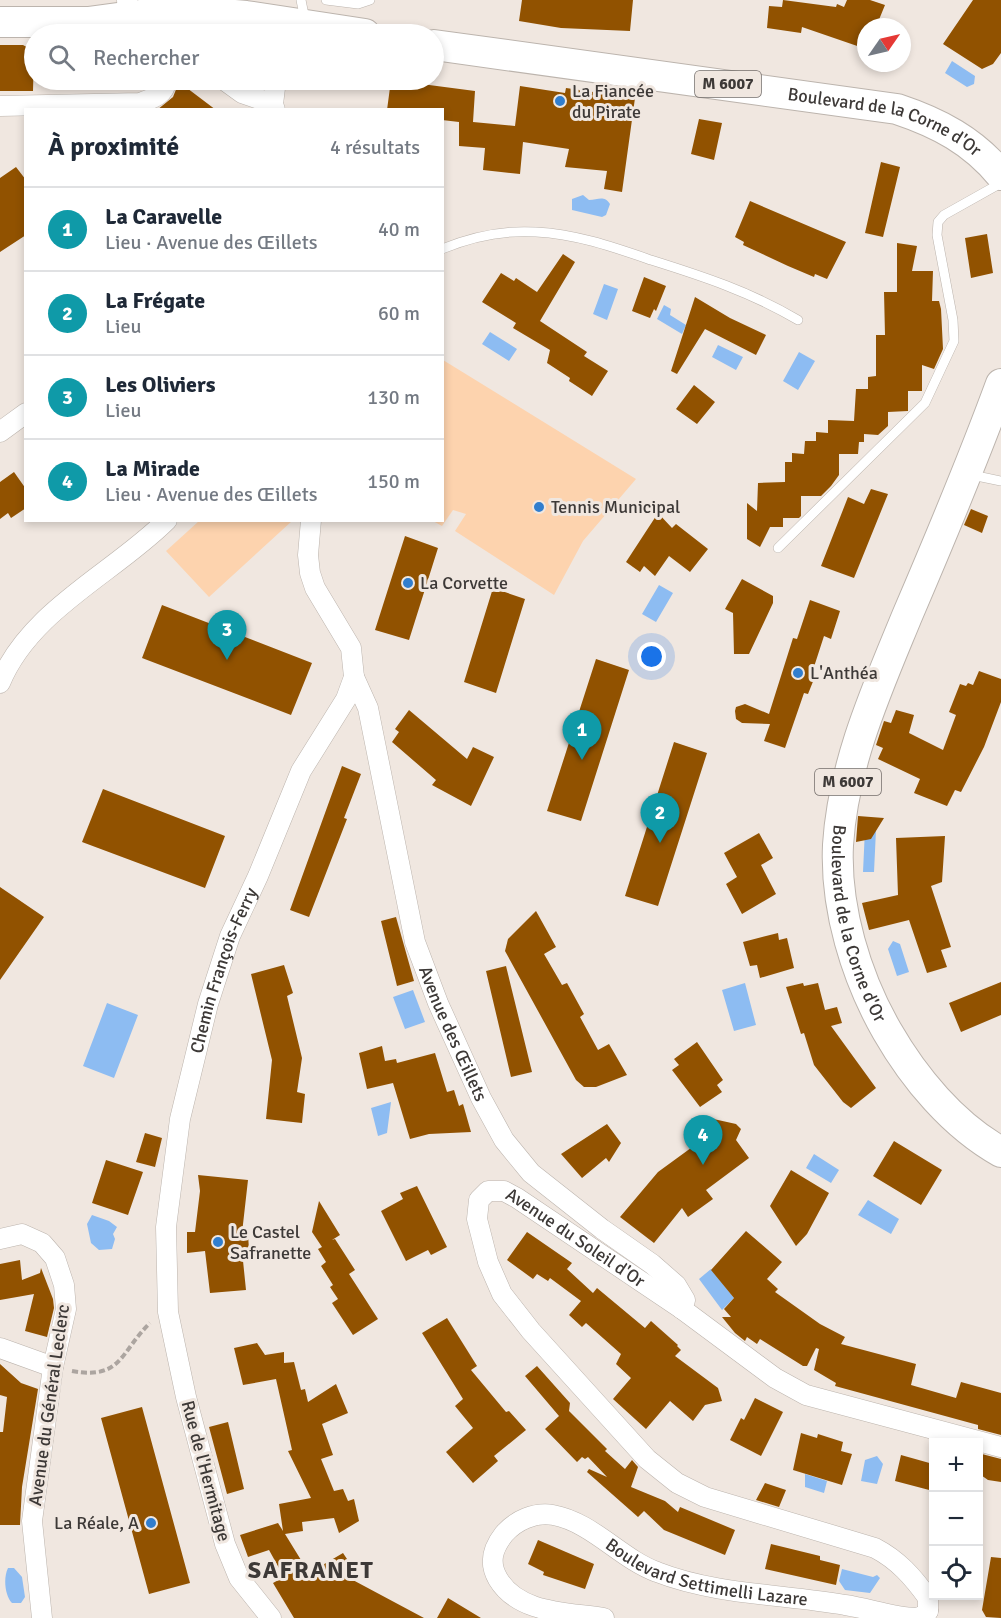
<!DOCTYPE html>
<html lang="fr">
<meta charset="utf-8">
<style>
:root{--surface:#fff;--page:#f2f2f3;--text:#1f2937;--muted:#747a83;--line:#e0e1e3;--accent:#1a73e8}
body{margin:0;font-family:Signika,sans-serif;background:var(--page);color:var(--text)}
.controls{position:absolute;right:18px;bottom:18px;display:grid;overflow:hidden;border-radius:0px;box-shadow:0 3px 9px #0003}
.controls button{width:54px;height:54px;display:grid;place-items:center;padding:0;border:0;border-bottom:2px solid var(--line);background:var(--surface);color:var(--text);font:30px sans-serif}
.compass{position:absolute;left:857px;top:18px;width:54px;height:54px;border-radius:50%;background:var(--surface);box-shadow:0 3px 9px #0003;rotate:56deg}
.you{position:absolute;left:652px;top:657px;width:21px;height:21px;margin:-15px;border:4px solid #fff;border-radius:50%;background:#1a73e8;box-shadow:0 0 0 9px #1a73e833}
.badge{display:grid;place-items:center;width:39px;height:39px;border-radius:50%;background:var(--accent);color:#fff;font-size:20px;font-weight:700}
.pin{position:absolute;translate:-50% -50px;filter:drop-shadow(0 2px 3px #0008)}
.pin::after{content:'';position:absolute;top:32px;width:21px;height:18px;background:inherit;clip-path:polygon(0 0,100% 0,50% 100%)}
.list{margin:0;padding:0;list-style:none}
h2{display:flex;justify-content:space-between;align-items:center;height:78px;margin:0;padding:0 24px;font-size:26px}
h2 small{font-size:20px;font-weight:400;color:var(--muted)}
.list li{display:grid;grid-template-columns:39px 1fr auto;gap:18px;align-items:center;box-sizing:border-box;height:84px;padding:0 24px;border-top:2px solid var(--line)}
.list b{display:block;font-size:22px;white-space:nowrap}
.list p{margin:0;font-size:20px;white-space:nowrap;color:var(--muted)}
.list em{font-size:20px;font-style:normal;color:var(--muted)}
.icon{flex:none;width:33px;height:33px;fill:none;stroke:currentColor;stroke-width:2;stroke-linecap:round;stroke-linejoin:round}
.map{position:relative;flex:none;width:1001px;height:1618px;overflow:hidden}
.search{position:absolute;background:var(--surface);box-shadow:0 3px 9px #0003;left:24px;top:24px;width:420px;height:66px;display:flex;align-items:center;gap:15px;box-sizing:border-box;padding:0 21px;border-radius:33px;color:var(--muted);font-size:22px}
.panel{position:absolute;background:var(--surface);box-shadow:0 3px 9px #0003;left:24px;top:108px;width:420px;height:414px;border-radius:0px}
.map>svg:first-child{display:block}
.green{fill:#fdd3ae}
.water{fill:#8dbcf2}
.building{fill:#915200}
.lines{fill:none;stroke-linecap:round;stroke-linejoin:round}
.service-casing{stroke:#bcb4ad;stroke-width:10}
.minor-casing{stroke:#bcb4ad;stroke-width:21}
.primary-casing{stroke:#bcb4ad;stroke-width:32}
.path{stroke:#aca5a0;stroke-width:4;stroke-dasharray:6 3;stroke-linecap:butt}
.service{stroke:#fff;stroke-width:9}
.minor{stroke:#fff;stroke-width:20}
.primary{stroke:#fff;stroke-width:30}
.poi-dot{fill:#317ece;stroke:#f0e7e0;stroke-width:2}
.labels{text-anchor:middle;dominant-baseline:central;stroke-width:6;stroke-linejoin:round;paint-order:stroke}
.shield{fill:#f0e7e0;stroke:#736d6a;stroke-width:1.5}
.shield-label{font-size:16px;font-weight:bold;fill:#3d3937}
.poi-label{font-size:18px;fill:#3d3937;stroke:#f0e7e0;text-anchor:start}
.street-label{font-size:18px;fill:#3d3937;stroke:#f0e7e0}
.district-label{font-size:24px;font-weight:bold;letter-spacing:1.5px;fill:#3d3937;stroke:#f0e7e0}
</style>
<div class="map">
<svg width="1001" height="1618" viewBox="0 0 1001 1618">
<rect width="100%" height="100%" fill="#f0e7e0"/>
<path class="green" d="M443,360l193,119 -53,62 -29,54 -99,-64 11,-17 -13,-4 -11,16 -9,-5 9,-1z
M199,521v-1l93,1 -83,76 -43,-46z"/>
<path class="water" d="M952,61l23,15 -1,8 -7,3 -22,-14z
M583,195l6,5c9,0 15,-5 21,4l-4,11 -4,2 -30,-7v-11z
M604,284l14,5 -11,31 -14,-6z
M664,305l7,4 -1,6 16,10 -4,9 -25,-15z
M490,332l27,17 -8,12 -27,-17z
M718,345l25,12 -7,13 -24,-13z
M799,352l16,9 -17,29 -15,-9z
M659,585l14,8 -17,29 -14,-8z
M865,829l11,1 -2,42h-11z
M893,941l7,3 9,28 -12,4 -9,-27z
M745,983l11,42 -22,6 -12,-41z
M413,990l12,32 -20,7 -12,-32z
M107,1003l31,12 -24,63 -31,-12z
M391,1102l-4,31 -9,3 -7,-28z
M814,1154l25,16 -8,13 -25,-15z
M868,1200l31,19 -8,15 -33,-19z
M92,1215l17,6 8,6 -4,7 2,5 -3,10 -13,1 -8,-7 -4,-19z
M711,1269l23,29 -12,12 -23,-31z
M877,1456l6,8 -6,20 -16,-3 4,-21z
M805,1474l22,7 -3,12 -19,-6z
M8,1568h6l8,9 3,20 -4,6h-9c-7,-7 -9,-25 -4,-35z
M842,1569l31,8 4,-2 3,3 -10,15 -25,-3 -6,-9z"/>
<path class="building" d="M522,0h111l-3,31 -69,-3 -42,-7z
M783,0l53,7 1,-3 7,3 3,-7h23l15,5 -9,22h-10v22l-64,-22 -1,6 -34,-5 2,-22 13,1z
M973,0h28v53l-8,11 -11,5 -39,-25z
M0,45h23l11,6 -1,40h-33z
M391,80l84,11 -2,31 42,4 5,-40 45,7 1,-5 69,10 -13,94 -18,-3 3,-18 -42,-4 4,-18 -46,-7 -3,32 -37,-4 2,-22 -26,-2v-24l-17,-2v-10h-55z
M179,82l37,28h-59l16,-13z
M699,119l23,4 -8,37 -23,-6z
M881,162l19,5 -17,70 -18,-4z
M16,167l10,13v55l-26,17v-74z
M750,201l96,41 -19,37 -12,-5 -1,3 -26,-11 -45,-21 1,-3 -9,-5z
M987,234l6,39 -22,5 -6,-40z
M897,243l20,3 -5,25h21l-1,30h7l2,8 2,40 -9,20 -12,-4v26h-14v20l-20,1v14l-10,9 -14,-1v8h-5l-1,12h-19v21l-8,11 -10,10h-20v20l-2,2h-16v9h-13l-10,20 -13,-8v-36l10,8 1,-28 27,-1v-20h7v-9l12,1 1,-13h11v-9l12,1v-13l26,1 2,-32h12v-12l8,-1v-41h9l-1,-43h13z
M563,254l12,8 -35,59 47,31 -3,4 24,15 -16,25 -23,-15 1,-3 -23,-15 3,-13 -37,-22 3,-5 -34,-21 19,-29 13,8 2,-3 21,14z
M644,277l22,9 -10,25 -2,-2 -4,9 -18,-7z
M695,297l35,21 36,17 -10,20 -51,-26 -28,45 -6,-3z
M694,385l21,17 -18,22 -21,-15z
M14,472l12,17v19l-15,10 -3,-5 -8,6v-37z
M871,489l17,5 -34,84 -33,-12 27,-69 16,7z
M971,509l17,7 -6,17 -18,-8z
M658,513l14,15 4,-4 32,25 -18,23 -21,-16 -14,20 -11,-10 -4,6 -14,-10z
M405,536l33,12 -29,92 -34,-10z
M742,579l31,17v7l-24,51h-15l-1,-41 -8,-4z
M493,588l32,11 -29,94 -32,-11z
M810,600l30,11 -9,28 -7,-3 -12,37 4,1 -8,20 -4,-1 -19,55 -21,-7 6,-17 -28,-1 -6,-4 -1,-8 1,-4 9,-3 24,10 24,-76 4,1z
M162,605l150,58 -21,52 -149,-57z
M596,659l33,11 -48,151 -34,-10z
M979,671l22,8v23l-17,45 -23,45 -6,-2 -8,16 -33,-13 6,-14 -42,-20 5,-11 -7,-3 8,-24 7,2 5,-13 18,5 -5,18 34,17 13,-35 -7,-3 11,-28 6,2 2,-3 5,2z
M409,710l58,49 6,-12 21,10 -23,49 -39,-21 4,-5 -44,-38 7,-10 -4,-3z
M674,742l33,11 -49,153 -33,-10z
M342,766l19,8 -17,44 3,1 -38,98 -19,-7z
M103,789l122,47 -20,52 -123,-46z
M858,816l26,2 -13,21 -15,3z
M759,833l14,25 -12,7 15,29 -34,20 -16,-30 11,-7 -13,-24z
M945,836l-3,46 -11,4 20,61 -10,3 6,17 -20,6 -18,-53 -40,10 -7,-27 36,-8 -2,-57z
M0,887l44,30 -44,63z
M536,911l20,36 -12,7 18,31 5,-2 17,31 -4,3 18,33 11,-6 18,31 -31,12h-12l-8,-7 -71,-129 3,-12z
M396,917l18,64 -17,5 -16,-65z
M778,933l1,7 8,-2 7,30 -34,10 -3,-13 -7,1 -7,-24z
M284,965l9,28 -6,3 15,62 -5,34 8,2 -3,29 -36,-4 6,-59 -21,-86z
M506,966l26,106 -21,5 -25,-106z
M1001,982v33l-40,17 -12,-29z
M803,983l1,3 14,-3 7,27 12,-3 5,16 -11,3 45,62 -25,20 -8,-6 -29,-37 -10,-32 -3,1 -15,-47z
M697,1042l26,38 -6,5 5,7 -22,15 -28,-37 7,-5 -5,-6z
M382,1046l3,15 11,-2 1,4 38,-10 12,39 7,-2 5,16 4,-2 8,28 -42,2 -19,5 -17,-56 -26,6 -8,-36z
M709,1118l27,6 5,5 -5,11 13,18 -43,32 7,9 -25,18 -6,-9 -28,35 -34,-26 38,-45 59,-43z
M607,1124l14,19 -12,19 -3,-4 -24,20 -21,-24z
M145,1133l17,5 -7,29 -19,-5z
M894,1141l48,29 -21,35 -48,-29z
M106,1160l37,12 -15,43 -36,-12z
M791,1170l38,23 -22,41 -11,12 -26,-40z
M198,1175l50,5 -6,53h6l1,18h-7l4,39 -36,3 -5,-42 -18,2v-21h8l5,-41z
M417,1186l30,61 -16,8 -3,-5 -22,11 -25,-50 22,-12 -3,-6z
M319,1201l21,34 -8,5 3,-1 20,31 -6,4 29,45 -25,16 -21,-32 6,-4 -8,-12 3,-2 -12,-19 5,-4 -8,-13 4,-2 -10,-15z
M746,1231l36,31 -15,17 11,10 -3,3 45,32 25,13 -4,7 75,20 -5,21 45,13 5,-16 40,11v42l-23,-6v-4l-143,-39 1,-3 -22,-13 5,-21 -3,-1 -9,18h-4l-43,-27 -3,5 -10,-7 -2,4 -10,-8 -13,-16h9l-7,-8 10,-11 -23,-28z
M527,1232l45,31 -5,6 26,24 4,-5 48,40 6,-7 27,24 -1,1 4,4 -6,6 43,32 4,13 -17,4 -12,16 -23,-20 -24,28 -33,-30 18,-21 -15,-14 5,-10 -35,-31 -4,4 -13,-12 12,-14 -31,-23 -2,3 -11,-7 -4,5 -26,-19z
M20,1260l2,20 18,-7 1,-5 12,31 1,9 -7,29 -22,-6 9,-37 -34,6v-36z
M447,1318l30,48 -6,4 35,42 3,-1 17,19 -32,26 4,5 -25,22 -27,-31 27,-24 -18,-22 8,-7 -41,-66z
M257,1343l8,12 19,-3v11l10,-1 7,28 4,-1 3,13 28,-18 12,29 -26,11 11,31 -12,4 13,32 9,-2 5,12 6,-2 5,22 -20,12 -5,-15 -32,4 1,9 -18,3 24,39 34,-20 12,18 -4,8 73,39h-130l-21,-35 11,-6 -15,-27 -21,7 -8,-22 38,-12 5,8 -4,-27 32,-6 -23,-47 4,-1 -16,-71 -33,6 -9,-37z
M0,1364l21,19 17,6 -16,98 -2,38h-20v-93h3l4,-35 -7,-2z
M537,1366l33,37 -1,8 38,38 -2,2 20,18 7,-9 6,7 -7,20 34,14 13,11 2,-5 55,23 -10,25 -61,-25 -20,-19 -6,6 -51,-45 2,-3 18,8 -19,-20 -3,2 -3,-2 -5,5 -32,-33 14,-13 -34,-40z
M755,1398l28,14 -22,44 -31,-16 11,-22 3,2z
M142,1407l48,176 -41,11 -48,-176z
M228,1422l16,67 -17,5 -18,-67z
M801,1433l16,5 1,-4 25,8 -2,9 11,3 -10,31 -49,-15z
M978,1453l23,6v23l-13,-2 -10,-7z
M901,1455l32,9v27l-38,-10z
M765,1483l21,7 -7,17 -23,-7z
M538,1540l56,24 -9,25 -42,-14 1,-3 -16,-8z
M771,1544l49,12v4l20,5 -4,20 -71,-16z
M991,1557l10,1v60l-15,-1 -4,-7z
M448,1598l33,20h-44z"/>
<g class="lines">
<g class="service-casing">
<path id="service" d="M301,0l4,20
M326,0l32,4 12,-4
M276,80l35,5 8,-5
M329,80l25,4
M442,249c29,-12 62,-19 94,-17 40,2 77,15 115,28 51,16 100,32 147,60
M972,475l29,6
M778,548l147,-145 29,-62 -1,-21 -16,-85 1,-13 6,-7 57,-32"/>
</g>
<g class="minor-casing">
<g id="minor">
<path d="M127,0l1,17 6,17"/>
<path d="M148,12l18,22"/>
<path d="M224,80l18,13 31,11"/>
<path d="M0,106l140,-3c14,-5 24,-8 27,-23"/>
<path d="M275,110l-2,-6 3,-24"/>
<path d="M0,432l26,-19"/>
<path id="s1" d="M354,677l14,31 47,234 23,61 43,95 23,42 27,33 71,56 50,35 24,21 9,15 -3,9"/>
<path d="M0,683c30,-73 114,-110 167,-163"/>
<path d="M0,1239l22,-5 20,9 13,15 9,27 2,24 -13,58 -21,154 10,97"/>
<path d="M0,1348l53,19"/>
<path id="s2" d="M928,1611v-13c-15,-21 -30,-38 -53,-50l-170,-51 -28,-14 -30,-24 -116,-128 -29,-37 -14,-32 -11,-43 2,-19 9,-9h16l13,7 165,111 93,69 31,17 195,52"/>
<path id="s3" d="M271,1618l-32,-40 -14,-34 -39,-147 -18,-85 -2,-85 14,-108 28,-115 22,-68 28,-60 43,-105 45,-72 8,-22 -3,-29 -36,-60 -5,-15 -2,-18 3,-35"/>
<path id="s4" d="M604,1618c-37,-6 -85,-4 -106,-39 -10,-17 -5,-31 6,-45 12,-14 31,-22 49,-19 39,7 68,44 104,57 59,23 126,22 188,33 22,3 49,13 71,13 6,-1 9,-3 12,-7"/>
</g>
</g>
<g class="primary-casing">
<g id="primary">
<path d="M0,22h88l90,-12 68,6 119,18"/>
<path id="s5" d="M434,45l463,64c42,14 76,32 104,66"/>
<path id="s6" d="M1001,384c-29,79 -61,155 -94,232 -30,73 -64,148 -69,229 -3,63 18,132 49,186 27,47 66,94 114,121"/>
</g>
</g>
<path class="path" d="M72,1371c50,9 48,-19 78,-48"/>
<use href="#service" class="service"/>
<use href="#minor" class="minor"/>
<use href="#primary" class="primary"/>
</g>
<g class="poi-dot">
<circle cx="560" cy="101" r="6"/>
<circle cx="539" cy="507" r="6"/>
<circle cx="408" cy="583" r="6"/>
<circle cx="798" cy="673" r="6"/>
<circle cx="218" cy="1242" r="6"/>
<circle cx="151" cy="1523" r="6"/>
</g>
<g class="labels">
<g class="shield">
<rect x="695" y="71" width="66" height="26" rx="4.5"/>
<rect x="815" y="769" width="66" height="26" rx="4.5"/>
</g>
<g class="shield-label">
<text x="728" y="84">M 6007</text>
<text x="848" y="782">M 6007</text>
</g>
<g class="poi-label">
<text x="572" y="91">La Fiancée<tspan x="572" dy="21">du Pirate</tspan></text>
<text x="551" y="507">Tennis Municipal</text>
<text x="420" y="583">La Corvette</text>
<text x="810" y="673">L'Anthéa</text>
<text x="230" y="1232">Le Castel<tspan x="230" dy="21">Safranette</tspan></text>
<text x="139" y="1523" text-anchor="end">La Réale, A</text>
</g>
<g class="street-label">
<text stroke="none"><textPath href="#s5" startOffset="459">Boulevard de la Corne d'Or</textPath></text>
<text stroke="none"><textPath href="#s6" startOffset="572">Boulevard de la Corne d'Or</textPath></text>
<text stroke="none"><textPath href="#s3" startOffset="676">Chemin François-Ferry</textPath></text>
<text stroke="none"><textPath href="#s1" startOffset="372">Avenue des Œillets</textPath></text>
<text stroke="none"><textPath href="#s2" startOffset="766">Avenue du Soleil d'Or</textPath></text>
<text transform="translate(49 1405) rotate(-82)">Avenue du Général Leclerc</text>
<text transform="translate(206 1471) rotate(75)">Rue de l'Hermitage</text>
<text stroke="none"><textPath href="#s4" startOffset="388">Boulevard Settimelli Lazare</textPath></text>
</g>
<g class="district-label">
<text x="311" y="1570">SAFRANET</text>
</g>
</g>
</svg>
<div class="controls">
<button>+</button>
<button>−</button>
<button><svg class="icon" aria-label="locate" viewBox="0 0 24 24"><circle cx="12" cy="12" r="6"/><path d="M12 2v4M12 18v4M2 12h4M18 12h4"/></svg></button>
</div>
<svg class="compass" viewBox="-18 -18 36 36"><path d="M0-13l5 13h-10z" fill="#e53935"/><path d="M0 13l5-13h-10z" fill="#747a83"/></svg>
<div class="you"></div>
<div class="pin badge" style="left:582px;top:760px;background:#0f9aa8">1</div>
<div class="pin badge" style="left:660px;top:843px;background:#0f9aa8">2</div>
<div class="pin badge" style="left:227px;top:660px;background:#0f9aa8">3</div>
<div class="pin badge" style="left:703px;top:1165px;background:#0f9aa8">4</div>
<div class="search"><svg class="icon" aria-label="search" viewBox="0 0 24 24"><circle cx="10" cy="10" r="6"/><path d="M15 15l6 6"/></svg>Rechercher</div>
<section class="panel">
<h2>À proximité<small>4 résultats</small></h2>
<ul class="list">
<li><span class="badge" style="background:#0f9aa8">1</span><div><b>La Caravelle</b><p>Lieu · Avenue des Œillets</p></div><em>40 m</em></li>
<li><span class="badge" style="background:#0f9aa8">2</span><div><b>La Frégate</b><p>Lieu</p></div><em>60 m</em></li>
<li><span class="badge" style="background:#0f9aa8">3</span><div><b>Les Oliviers</b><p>Lieu</p></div><em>130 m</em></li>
<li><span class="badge" style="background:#0f9aa8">4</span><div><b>La Mirade</b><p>Lieu · Avenue des Œillets</p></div><em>150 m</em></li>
</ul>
</section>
</div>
